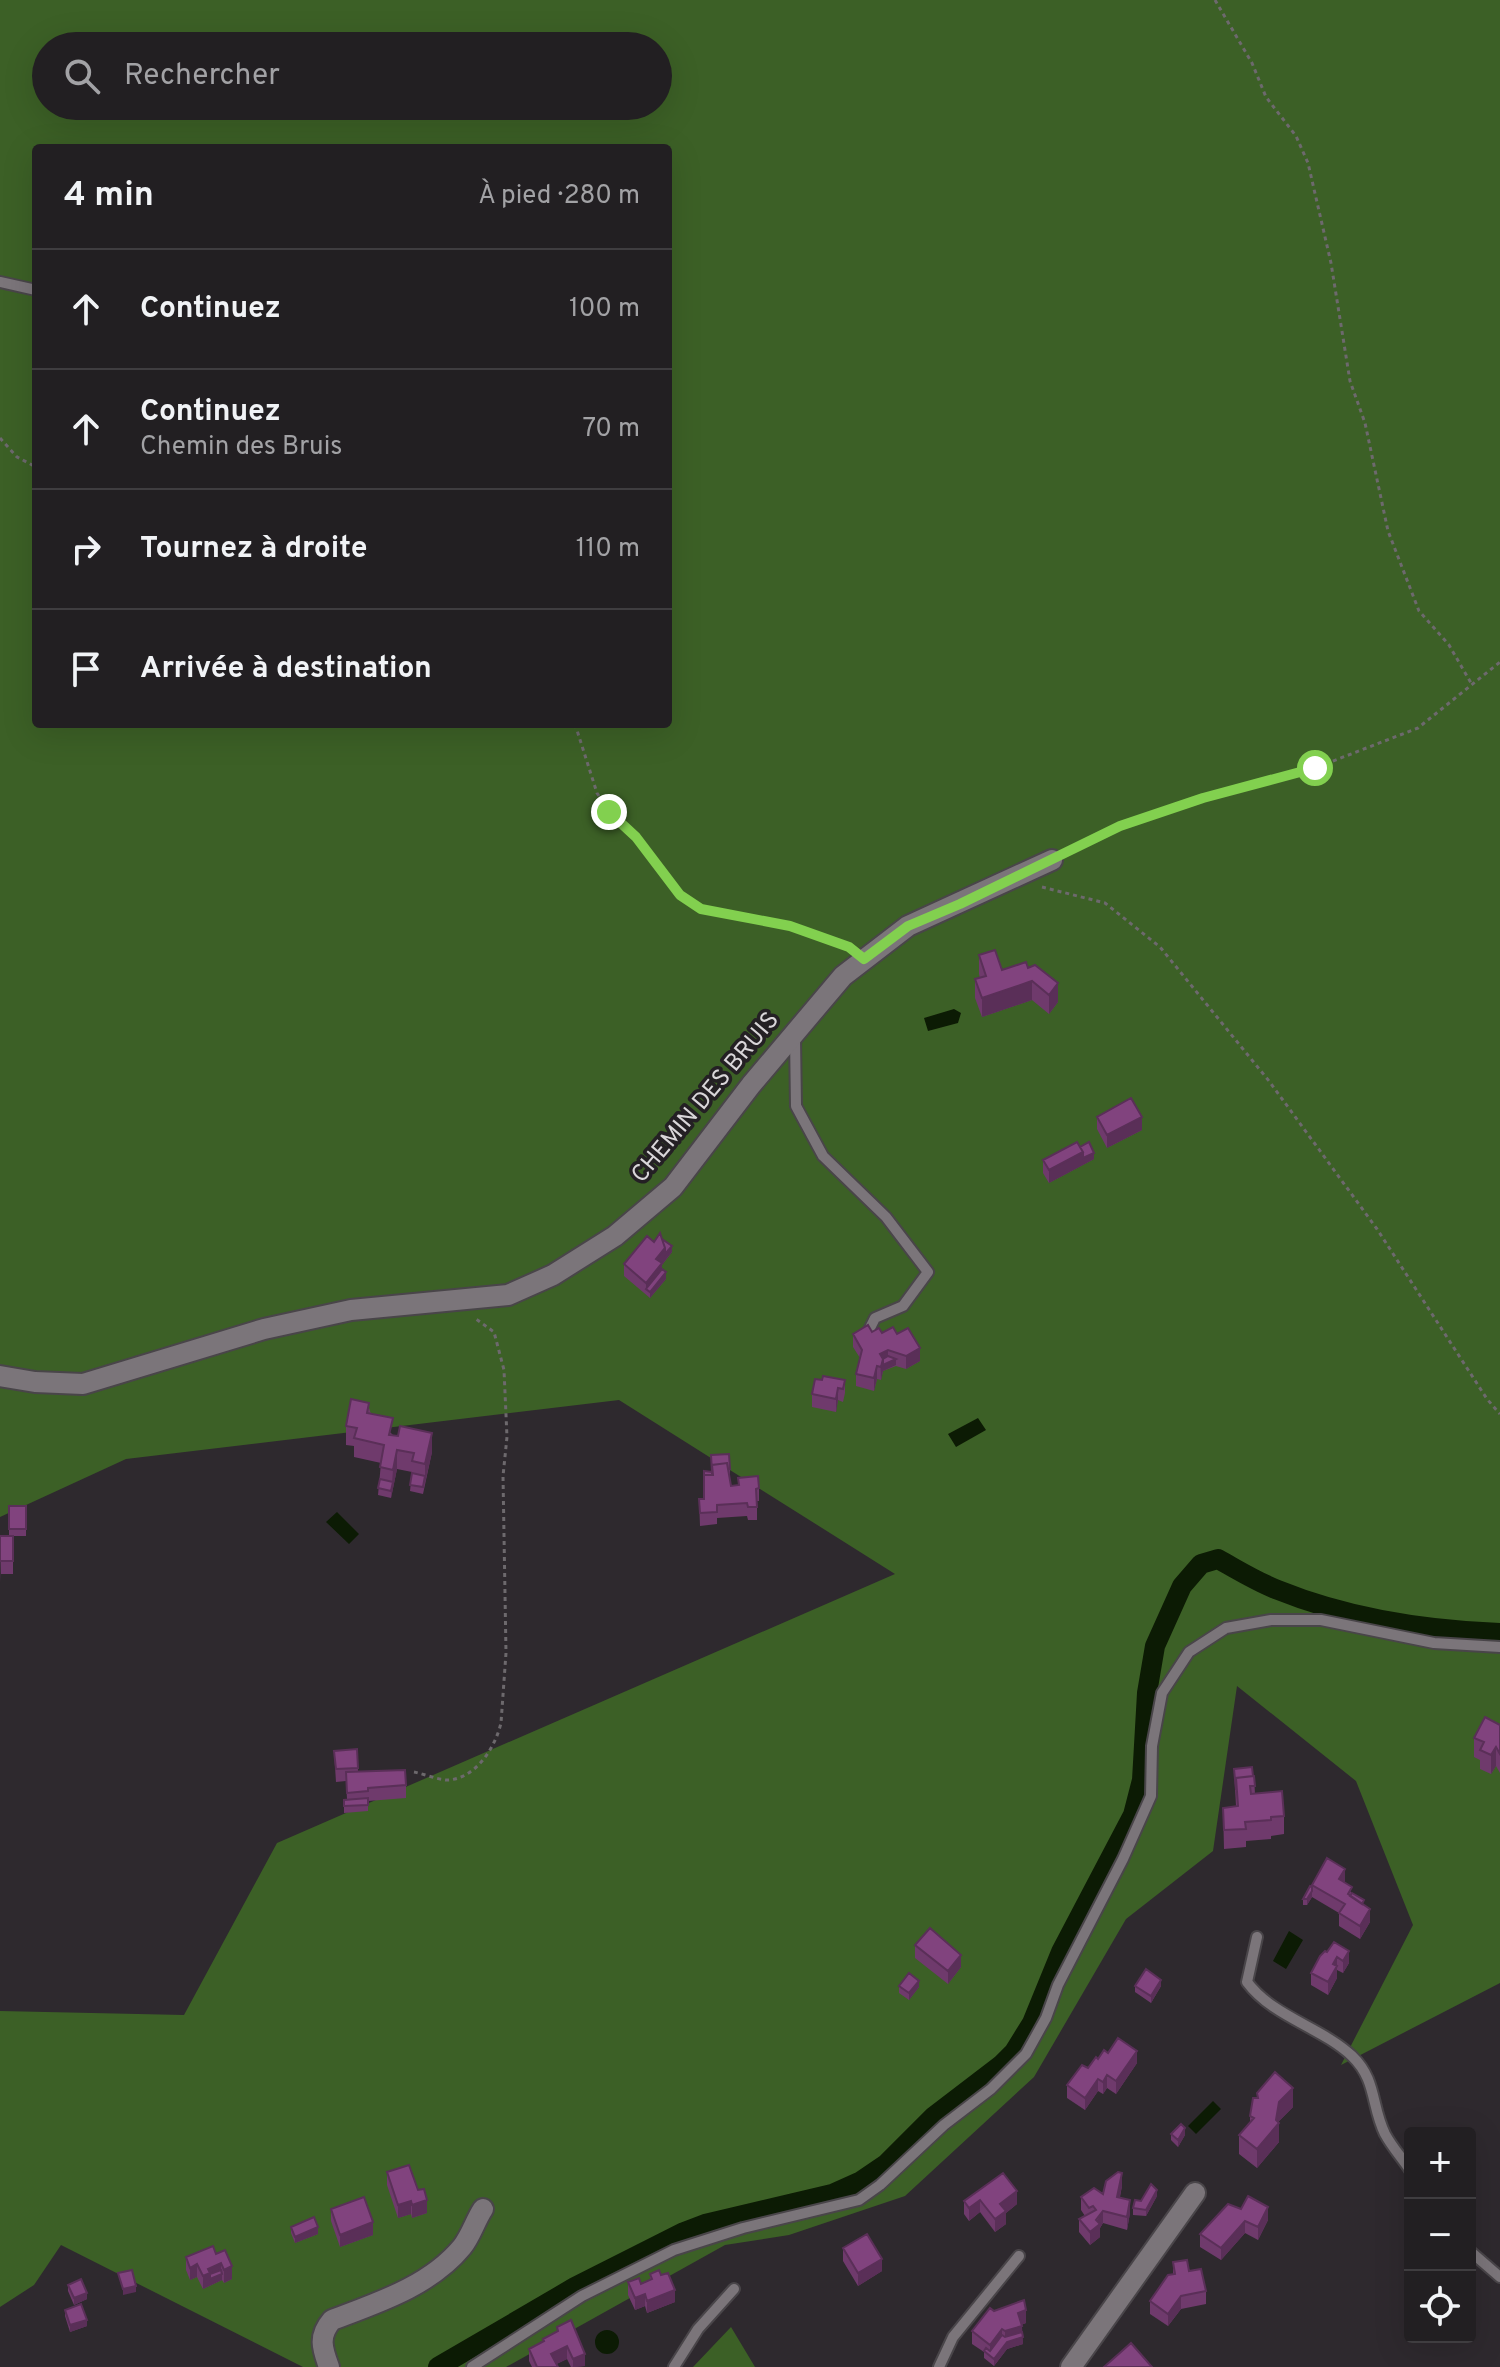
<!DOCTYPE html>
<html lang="fr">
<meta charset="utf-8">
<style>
:root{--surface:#221f22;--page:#2a272a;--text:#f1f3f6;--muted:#a2a2a5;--line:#3f3d40}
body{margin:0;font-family:Overpass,sans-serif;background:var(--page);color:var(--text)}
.controls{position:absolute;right:24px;bottom:24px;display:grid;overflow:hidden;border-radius:8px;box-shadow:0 8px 32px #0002}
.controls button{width:72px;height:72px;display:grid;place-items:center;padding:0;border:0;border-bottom:2px solid var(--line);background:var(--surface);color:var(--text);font:40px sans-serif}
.stop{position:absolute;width:24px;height:24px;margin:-18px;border:6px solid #82d04f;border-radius:50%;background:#fff}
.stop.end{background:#82d04f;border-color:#fff;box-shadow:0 2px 8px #0008}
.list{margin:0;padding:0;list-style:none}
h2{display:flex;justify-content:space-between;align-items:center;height:104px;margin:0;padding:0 32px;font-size:34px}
h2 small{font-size:26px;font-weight:400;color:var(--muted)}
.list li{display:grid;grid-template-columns:52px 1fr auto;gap:24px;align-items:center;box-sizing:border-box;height:120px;padding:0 32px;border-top:2px solid var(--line)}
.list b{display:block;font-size:30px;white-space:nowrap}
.list p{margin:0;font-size:26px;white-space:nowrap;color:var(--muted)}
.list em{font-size:26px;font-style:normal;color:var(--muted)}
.icon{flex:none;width:44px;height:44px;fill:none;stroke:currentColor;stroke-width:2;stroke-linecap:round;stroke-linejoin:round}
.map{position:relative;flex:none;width:1500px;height:2367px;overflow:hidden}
.search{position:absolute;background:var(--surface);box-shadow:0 8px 32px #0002;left:32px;top:32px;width:640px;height:88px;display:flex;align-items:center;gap:20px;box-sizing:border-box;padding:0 28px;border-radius:44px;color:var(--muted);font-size:30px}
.panel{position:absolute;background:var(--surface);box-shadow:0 8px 32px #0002;left:32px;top:144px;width:640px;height:584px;border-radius:8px}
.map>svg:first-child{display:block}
.green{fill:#3c6026;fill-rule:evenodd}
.water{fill:#0c1b04}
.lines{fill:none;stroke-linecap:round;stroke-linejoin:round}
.canal{stroke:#0c1b04;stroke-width:20}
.service-casing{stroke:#494549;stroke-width:14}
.minor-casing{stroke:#494549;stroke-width:24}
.path{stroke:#6d696d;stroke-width:3;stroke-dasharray:4 4;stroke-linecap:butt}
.service{stroke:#7b757a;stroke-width:10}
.minor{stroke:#7b757a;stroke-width:20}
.wall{fill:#6f3a6c}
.shaded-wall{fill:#5a2f58}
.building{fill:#81437e;stroke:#5a2f58;stroke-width:2}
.route{stroke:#82d04f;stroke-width:10}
.labels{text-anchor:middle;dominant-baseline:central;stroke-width:7;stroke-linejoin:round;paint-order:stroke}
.street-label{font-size:24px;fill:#d9d6d9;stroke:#242024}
</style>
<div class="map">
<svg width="1500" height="2367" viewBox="0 0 1500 2367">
<rect width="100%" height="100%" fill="#2e292e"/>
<path class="green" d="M0,0h1500v1983l-159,82 72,-140 -57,-144 -119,-95 -24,165 -87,68 -92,158 -129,119 -116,39 -64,10 -219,122h-203l-242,-122 -27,40 -34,22v-296l184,4 93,-172 618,-269 -276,-174 -493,59 -126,58zM46,46h612v60h-612zM36,148h632v576h-632z
M731,2327l24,40h-62z"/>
<path class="water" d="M954,1009l7,4 -3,10 -30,8 -4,-13z
M978,1418l8,12 -30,17 -8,-13z
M337,1512l22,22 -10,10 -23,-22z
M1289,1931l14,9 -17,29 -13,-8z
M1213,2101l8,8 -25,25 -8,-8z
M595 2342a12 12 0 1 1 24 0a12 12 0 1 1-24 0Z"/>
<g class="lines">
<path class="canal" d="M438,2367l137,-80 109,-55 21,-8 127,-30 29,-13 25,-17 47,-47 68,-52 13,-13 18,-29 29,-71 72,-137 9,-35 5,-87 8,-47 27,-60 19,-22 17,-5c20,11 39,23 60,31 69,28 148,40 222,43"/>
<g class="service-casing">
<path id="service" d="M0,282l36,8
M795,1038l1,68 27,50 63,61 42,55 -25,34 -28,12 -5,10
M1257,1937l-10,45c26,35 74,45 105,74 25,24 19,50 33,78 7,13 17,24 25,36
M1470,2251l30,26
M472,2367l110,-71 92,-46 69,-22 116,-28 21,-15 64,-60 47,-36 35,-35 20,-36 12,-33 65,-126 28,-63 1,-50 10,-53 27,-41 37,-24 45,-8h50l113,23 66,4
M674,2367l24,-38 36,-40
M939,2367l14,-30 66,-81"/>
</g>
<g class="minor-casing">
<path id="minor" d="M0,1376l35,6 48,2 181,-55 87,-19 157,-15 45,-20 62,-39 58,-49 78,-102 92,-109 65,-50 144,-66
M329,2367c-7,-19 -11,-31 3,-47 45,-17 98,-34 130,-73 9,-11 13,-26 21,-38
M1071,2367l124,-174"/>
</g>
<path class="path" d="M1215,0l37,63 14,34 30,39 12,27 23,100 19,118 15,42 23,108 31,80 30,34 22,38
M0,438l17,19 19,10
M575,724l22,69 12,19 27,25 44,58 21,14 89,17 59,21
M1069,852l51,-26 83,-28 112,-30 103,-40 82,-66
M1042,887l63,16 55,44 109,134 108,148 110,170 13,15
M414,1772c10,2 22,7 32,8 29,0 49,-32 55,-57l5,-70 -3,-177 4,-39 -3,-67 -10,-38 -18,-13"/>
<use href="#service" class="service"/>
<use href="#minor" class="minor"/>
</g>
<path class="wall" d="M979,955l23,15 26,-2 30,34 -9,12 -17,-14 -50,17 -7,-19v-19l5,-1 -1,-4z
M1097,1117l45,13 -35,18 -10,-19z
M1080,1147l14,12 -45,24 -6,-10v-13z
M662,1239l10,13 -10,13v4l4,10 -16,19 -26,-22v-12l30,-22z
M872,1332l25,2 23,27 -14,8 -10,-3 -13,5 -2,9 -4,-1 -3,12 -18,-5v-12l4,-16 -7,-11v-13z
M822,1380h23v13l-2,9 -5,-2 -2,12 -24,-5v-13z
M369,1408l2,6 22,21 39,17 -9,42 -13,-3 2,-19 -15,-3 -6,29 -13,-3 3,-32 -27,-6v-11l-8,-1v-19z
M730,1469v6l-1,1 2,10 7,-1v-7l21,10v13h-2v19h-9l-1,-4 -30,2v6l-17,2 -1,-27h5l8,-27z
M9,1506h17v30h-17z
M0,1536h13v38h-12v9z
M1500,1725v48l-4,-7 -5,8 -11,-5v-9l-6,-3v-19z
M357,1749l1,23 48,13v13l-38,3v10l-24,2v-7l3,-7 -1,-18 -10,1 -2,-31z
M1234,1769l20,7 1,18 29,22v18l-13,2v3l-25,2v6l-22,2 -1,-41 13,-2z
M1345,1882v1l25,39 -10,17 -21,-13v-13l-27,-16 -5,8h-4v-6l9,-12v-2z
M915,1945l46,22 -13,17 -33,-26z
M1325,1951l24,12 -6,10 -6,-3v8l-9,17 -17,-10v-12z
M899,1986l20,1 -10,13 -10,-7z
M1135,1986h26l-10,17 -16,-11z
M1108,2053l29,10 -21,31 -9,-6 -4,6 -5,-3 -13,19 -18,-12v-13l31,-26z
M1257,2093l36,14 -14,14v21l-22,26 -18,-14v-19l11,-13v-6l7,-18z
M1171,2134l14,1 -7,12 -7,-7z
M387,2172l31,18 9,23 -15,5 -1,-4 -13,4 -11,-33z
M1122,2186l-2,11 10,16 -3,17 -24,-7 -3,5v9l-10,8 -11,-13v-13l6,-3 -4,-6v-13l22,-3z
M1017,2191v13l-11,9v11l-11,8 -15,-20 -11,9 -5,-7v-13z
M1157,2196l-11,20 -13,-1v-7z
M1228,2204l40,16 -10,20 -13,-7 -24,27 -21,-13v-13z
M331,2209l42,26 -33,12 -9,-26z
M291,2227l27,7 -23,9 -4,-10z
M843,2248l39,23 -24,15 -15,-25z
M216,2254l16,25 -8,4 -2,-3 -19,9 -6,-12 -7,3 -4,-10v-13z
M1173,2262l16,9 17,20v13l-25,5 -13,17 -18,-12v-13l23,-27z
M650,2274l25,28 -28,11 -2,-7 -10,4 -7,-15v-13l13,2 9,-4z
M68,2285l19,14 -13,6 -6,-14z
M65,2310l22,16 -17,6 -5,-16z
M994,2311l32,12 -5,2 2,19 -16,5 -13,17 -10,-8v-6l-12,-8v-13z
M557,2327l28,39 -14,1 -4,-8 -11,5 2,3h-26l-3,-6v-12l14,-7v-3l14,-7z"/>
<path class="shaded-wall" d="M1032,981v19l-50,17v-19z
M1058,983v19l-9,12v-19z
M1142,1117v13l-35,18v-13z
M1083,1152v13l-34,18v-13z
M1094,1153v6l-11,6v-7z
M672,1246v6l-7,9v-7z
M665,1248v13l-3,4v11l-16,13v-6l10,-24z
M666,1272v7l-16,19v-6z
M920,1348v13l-14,8v-13z
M888,1350v13l8,-4v6l-13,6 -2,9 -1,-26z
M877,1366v13l-3,12v-13z
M838,1388v12l-2,12v-13z
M432,1433v19l-7,31v-19z
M397,1450v19l-6,29 2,-28z
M1496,1747v19l-5,8v-19z
M1345,1869v13l-6,10v-13z
M1312,1891v6l-5,8v-6z
M1370,1909v13l-10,17v-13z
M1349,1951v12l-6,10v-12z
M961,1955v12l-13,17v-13z
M1337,1957v21l-9,17v-13l5,-18z
M1161,1980v6l-10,17v-7z
M919,1981v6l-10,13v-7z
M1137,2051v12l-21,31v-13z
M1107,2075v13l-4,6v-12z
M1098,2079v12l-13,19v-12z
M1293,2088v19l-14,14v21l-22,26v-19l19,-29 3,-18z
M1185,2128v7l-7,12v-7z
M1122,2173v13l-5,23v-12z
M1157,2190v6l-11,20v-6z
M1017,2191v13l-11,9v11l-11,8v-13l5,-15z
M427,2200v13l-15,5v-13z
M980,2200v12l-11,9v-13z
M1130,2200v13l-3,17v-13z
M411,2201v13l-13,4v-13z
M1268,2207v13l-10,20v-13z
M1103,2211v12l-3,5v9l-10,8v-13z
M1245,2221v12l-24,27v-12z
M373,2222v13l-33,12v-12z
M318,2227v7l-23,9v-6z
M882,2259v12l-24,15v-13z
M221,2263v12l1,-1v6l-19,9v-13l5,-7z
M197,2264v13l-7,3v-12z
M232,2266v13l-8,4v-13z
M136,2286v6l-13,3v-6z
M675,2290v12l-28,11v-12z
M87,2293v6l-13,6v-7z
M645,2294v12l-10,4v-12z
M1181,2296v13l-13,17v-12z
M1026,2310v13l-8,3v-13z
M87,2320v6l-17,6v-7z
M1022,2326l1,18 -16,5 -13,17v-7l11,-16v-12z
M1002,2329v12l-12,16v-12z
M567,2346v13l-16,8v-13z
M585,2354v12l-12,1v-8z"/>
<path class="building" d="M995,950l7,20 24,-8 2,6 7,-3 23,18 -9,12 -17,-14 -50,17 -7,-19 11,-3 -7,-21z
M1131,1098l11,19 -35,18 -10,-18z
M1077,1142l6,10 -34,18 -6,-10z
M1089,1142l5,11 -11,5v-6l-3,-5z
M660,1233l5,15 -9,11 6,4 -16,20 -22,-19 23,-28 7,6z
M662,1239l10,7 -7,8v-6z
M662,1269l4,3 -16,20 -4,-3z
M868,1325l4,7 7,-4 3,5 11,-6 4,7 11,-6 12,20 -14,8 -18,-6 -8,4 3,5 -2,8 -4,-1 -3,12 -18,-4 6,-24 -9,-16z
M888,1356l8,3 -13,6v-6z
M823,1376l22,4 -2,9 -5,-1 -2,11 -24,-5 3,-15 7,1z
M351,1399l18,4 -2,10 26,5 -4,17 9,1 2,-10 32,7 -7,31 -13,-3 2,-8 -17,-3 -4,20 -13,-3 4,-22 -30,-7 3,-10 -11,-2z
M729,1454l1,15h-2l-1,-6 -15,2v7l-1,-17z
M727,1463l4,23 8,-1 -1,-7 20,-2 1,12 -3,1 1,18h-9l-1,-4 -30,2v7l-17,1 -1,-14h5v-24h9l-1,-10z
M704,1471l8,1v3h-8z
M412,1473l13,3 -2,11 -13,-2z
M380,1479l13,3 -2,9 -13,-3z
M9,1506h17v23h-17z
M0,1536h13v25h-13z
M1485,1717l15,8v29l-4,-7 -5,8 -11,-5 4,-8 -10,-4z
M357,1749l1,19 -22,1 -2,-18z
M1252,1767l1,9 -17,2v12l-2,-21z
M405,1770l1,15 -38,3v3l-21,2 -1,-21z
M1254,1776l1,10h-5l1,8 31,-3 2,25 -13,1v3l-26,2 1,7 -22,1 -1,-22 15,-2 -2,-28z
M368,1798v7l-24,1v-6z
M1327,1858l18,11 -6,10 13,8 -4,7 22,15 -10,17 -21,-13 6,-9 -33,-19z
M1310,1886l2,1v4l-5,8h-4z
M1352,1893l12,7 -2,4 -12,-8z
M930,1928l31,27 -13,16 -33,-26z
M1334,1942l15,9 -6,10 -6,-4 -4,7 4,2 -9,16 -17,-9 9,-17 5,-5 2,1z
M1146,1969l15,11 -10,16 -16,-10z
M909,1973l10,8 -10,12 -10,-7z
M1118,2038l19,13 -21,30 -9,-6 -4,7 -5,-3 -13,19 -18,-13 15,-20 6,3 8,-11 2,2 6,-9 4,3z
M1275,2072l18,16 -14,14 -3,18 3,3 -22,26 -18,-14 15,-17 -4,-2 3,-18h5l-1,-5z
M1181,2124l4,4 -7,12 -7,-6z
M409,2165l9,25 6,-1 3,11 -15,5 -1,-4 -13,4 -11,-33z
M1118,2172l4,1 -5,24 13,3 -3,17 -24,-6 -7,9 4,4 -10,8 -11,-13 17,-9 -3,-4 -4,2 -8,-11 13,-9 9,6 3,-13z
M1003,2173l14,18 -17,13 6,7 -11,8 -15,-19 -11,8 -5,-7z
M1151,2184l6,6 -11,20 -13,-2 2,-8 6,1z
M1248,2196l20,11 -10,20 -13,-6 -24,27 -21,-14 28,-30 13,5z
M364,2197l9,25 -33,13 -9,-26z
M314,2217l4,10 -23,10 -4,-10z
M867,2234l15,25 -24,14 -15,-25z
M213,2246l3,8 9,-4 7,16 -8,4 -3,-7 -13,6 2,4 -7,3 -6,-12 -7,4 -4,-11z
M1187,2260l2,11 12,-2 5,22 -25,5 -13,18 -18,-13 18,-26 7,-1 -2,-12z
M132,2270l4,16 -13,3 -5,-16z
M221,2270l1,4 -12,5v-5z
M659,2270l2,5 7,-2 7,17 -28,11 -2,-7 -10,4 -7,-16 11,-4 2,6 11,-5 -2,-5z
M81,2279l6,14 -13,5 -6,-13z
M1024,2300l2,10 -8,3 4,13 -17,5 -3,-2 -12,16 -18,-14 18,-23 4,3z
M81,2304l6,16 -17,5 -5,-15z
M571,2320l14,34 -12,5 -6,-13 -16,8 7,13h-21l-8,-18 15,-8 -1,-2 15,-8 -1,-4z
M1022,2332l1,5 -16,5 -13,17 -10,-8 2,-3 4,3 12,-16 3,2z
M1131,2343l21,24h-48z"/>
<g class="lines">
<path class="route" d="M609,812l27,25 44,58 21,14 89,17 59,21 15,12 44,-33 52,-22 160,-78 83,-28 112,-30"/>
</g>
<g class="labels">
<g class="street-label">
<text transform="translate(706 1098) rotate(-50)">CHEMIN DES BRUIS</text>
</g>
</g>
</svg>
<div class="controls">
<button>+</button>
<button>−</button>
<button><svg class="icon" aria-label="locate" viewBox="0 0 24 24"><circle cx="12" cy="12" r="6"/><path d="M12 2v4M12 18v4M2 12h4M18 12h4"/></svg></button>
</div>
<div class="stop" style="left:1315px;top:768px"></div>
<div class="stop end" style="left:609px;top:812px"></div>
<div class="search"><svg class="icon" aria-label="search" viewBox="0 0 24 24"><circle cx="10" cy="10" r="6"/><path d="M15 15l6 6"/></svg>Rechercher</div>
<section class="panel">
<h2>4 min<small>À pied · 280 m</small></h2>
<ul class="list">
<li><svg class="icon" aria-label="ahead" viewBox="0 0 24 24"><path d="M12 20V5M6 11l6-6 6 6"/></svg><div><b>Continuez</b></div><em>100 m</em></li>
<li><svg class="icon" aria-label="ahead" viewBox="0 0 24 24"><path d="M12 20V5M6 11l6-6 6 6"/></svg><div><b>Continuez</b><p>Chemin des Bruis</p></div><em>70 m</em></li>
<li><svg class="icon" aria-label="right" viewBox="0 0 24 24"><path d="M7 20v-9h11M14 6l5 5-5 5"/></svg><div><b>Tournez à droite</b></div><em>110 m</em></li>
<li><svg class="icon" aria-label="arrive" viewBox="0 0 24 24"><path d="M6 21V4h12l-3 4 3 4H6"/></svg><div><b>Arrivée à destination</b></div></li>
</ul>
</section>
</div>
